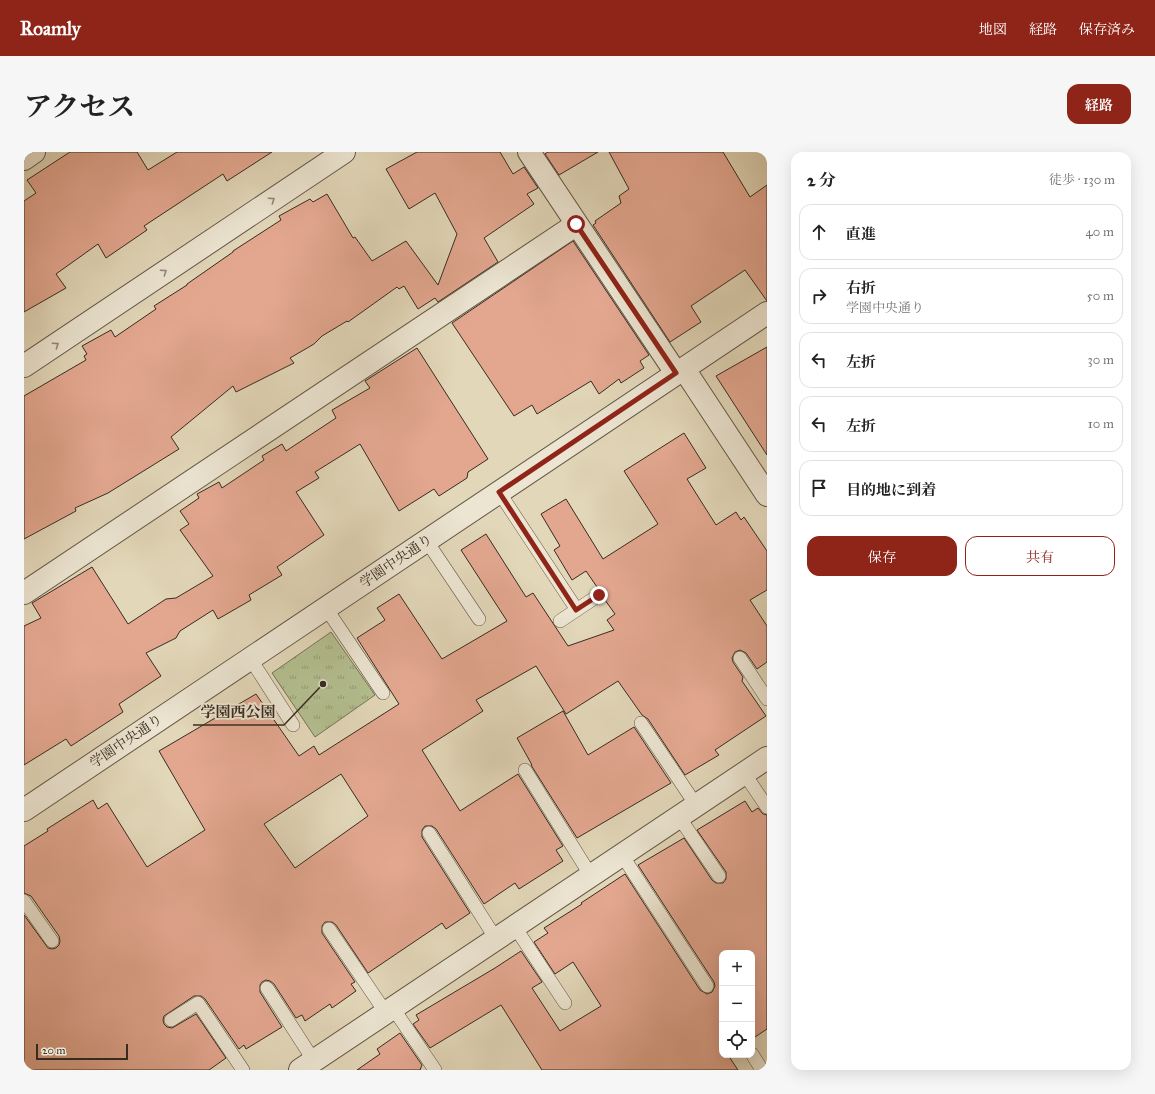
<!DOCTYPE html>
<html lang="ja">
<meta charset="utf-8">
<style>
:root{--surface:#fff;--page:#f6f6f6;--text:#222;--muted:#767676;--line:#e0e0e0;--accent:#8f2418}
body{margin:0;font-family:"IM FELL Great Primer","Noto Serif JP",serif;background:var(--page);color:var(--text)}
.controls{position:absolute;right:12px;bottom:12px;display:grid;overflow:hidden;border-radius:8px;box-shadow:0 4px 16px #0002}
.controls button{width:36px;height:36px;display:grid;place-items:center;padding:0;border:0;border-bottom:1px solid var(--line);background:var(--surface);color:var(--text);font:20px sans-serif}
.scale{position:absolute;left:12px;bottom:10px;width:92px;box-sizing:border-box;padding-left:4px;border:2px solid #382b1f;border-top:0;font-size:11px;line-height:14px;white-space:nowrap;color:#382b1f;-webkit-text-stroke:3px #ece5d2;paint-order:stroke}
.stop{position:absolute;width:12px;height:12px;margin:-9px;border:3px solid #8f2418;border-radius:50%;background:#fff}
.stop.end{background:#8f2418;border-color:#fff;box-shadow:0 1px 4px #0008}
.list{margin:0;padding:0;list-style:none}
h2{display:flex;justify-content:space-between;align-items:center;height:52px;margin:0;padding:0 16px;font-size:17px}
h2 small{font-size:13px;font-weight:400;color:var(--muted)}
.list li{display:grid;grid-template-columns:26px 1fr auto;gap:12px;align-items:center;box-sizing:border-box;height:56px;margin:0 8px 8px;padding:0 8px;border:1px solid var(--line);border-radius:12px}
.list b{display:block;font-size:15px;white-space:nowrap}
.list p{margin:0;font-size:13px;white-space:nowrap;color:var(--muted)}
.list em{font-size:13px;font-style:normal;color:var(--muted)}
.actions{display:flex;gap:8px;padding:12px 16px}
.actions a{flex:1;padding:9px 0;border:1px solid var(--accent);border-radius:12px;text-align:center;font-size:14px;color:var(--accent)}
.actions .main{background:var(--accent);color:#fff}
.icon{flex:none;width:22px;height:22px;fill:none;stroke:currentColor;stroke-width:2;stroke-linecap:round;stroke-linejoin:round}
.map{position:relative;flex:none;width:743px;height:918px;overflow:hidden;border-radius:12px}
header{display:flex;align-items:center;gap:24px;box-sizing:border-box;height:56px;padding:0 20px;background:var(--accent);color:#fff}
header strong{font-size:19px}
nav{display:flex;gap:22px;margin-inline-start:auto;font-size:14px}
.intro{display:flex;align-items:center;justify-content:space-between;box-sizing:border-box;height:96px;padding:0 24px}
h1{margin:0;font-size:28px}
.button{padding:10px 18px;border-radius:12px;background:var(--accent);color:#fff;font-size:14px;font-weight:700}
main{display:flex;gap:24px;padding:0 24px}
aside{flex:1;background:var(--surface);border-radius:12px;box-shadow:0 4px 16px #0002}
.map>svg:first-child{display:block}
.park{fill:url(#park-tufts);stroke:#767457}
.building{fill:#e3a790;stroke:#382b1f;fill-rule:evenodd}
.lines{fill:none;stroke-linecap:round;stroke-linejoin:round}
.service-casing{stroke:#625646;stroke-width:14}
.minor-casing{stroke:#625646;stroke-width:24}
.tertiary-casing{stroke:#625646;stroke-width:24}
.service{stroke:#ece5d2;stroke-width:13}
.minor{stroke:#ece5d2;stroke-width:22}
.tertiary{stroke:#ece5d2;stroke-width:22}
.oneway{stroke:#928878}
.route{stroke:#8f2418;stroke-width:5}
.labels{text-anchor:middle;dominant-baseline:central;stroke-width:4;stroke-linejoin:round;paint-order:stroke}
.street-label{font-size:14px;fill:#382b1f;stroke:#ece5d2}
.leader{fill:none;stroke:#382b1f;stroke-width:1.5}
.callout-dot{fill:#382b1f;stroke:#ece5d2;stroke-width:1.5}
.callout-label{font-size:15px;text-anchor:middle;font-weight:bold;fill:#382b1f;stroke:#ece5d2;stroke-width:4;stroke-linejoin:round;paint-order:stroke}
</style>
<header>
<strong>Roamly</strong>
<nav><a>地図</a><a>経路</a><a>保存済み</a></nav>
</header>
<div class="intro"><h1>アクセス</h1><a class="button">経路</a></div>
<main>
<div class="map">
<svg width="743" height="918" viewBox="0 0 743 918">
<defs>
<pattern id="park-tufts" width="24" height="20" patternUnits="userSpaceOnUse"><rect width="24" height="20" fill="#b3be8f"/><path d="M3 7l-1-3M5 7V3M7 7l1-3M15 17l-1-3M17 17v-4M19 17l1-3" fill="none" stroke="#939b74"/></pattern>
</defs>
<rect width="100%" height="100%" fill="#e2d7b9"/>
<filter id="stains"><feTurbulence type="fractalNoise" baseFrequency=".005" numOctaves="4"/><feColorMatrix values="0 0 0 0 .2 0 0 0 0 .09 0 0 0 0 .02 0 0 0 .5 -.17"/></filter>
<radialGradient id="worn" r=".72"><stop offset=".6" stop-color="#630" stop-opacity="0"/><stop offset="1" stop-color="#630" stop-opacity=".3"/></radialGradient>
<path class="park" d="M307,480l44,63 -60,42 -43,-64z"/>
<path class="building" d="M46,0h67l11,18 29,-18h95l-45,29 -4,-7 -79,52 3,4 -41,28 -8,-14 -42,30 10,14 -42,24v-111l12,-8 -9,-13z
M393,0h83l13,22 11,-7 14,21 -11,6 7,10 -50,34 14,24 -60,40 -3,-4 -17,11 -14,-23 -5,3 -2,-2 -49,35 -1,-1 -25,15 -8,8 -24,14 4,5 -58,29 -3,-6 -62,51 8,12 -71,44 -33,15 1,3 -52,28v-143l62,-36 -2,-4 3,-2 -5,-8 29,-16 4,7 41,-28 -2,-3 33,-21v-1l46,-32v-1l48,-31 -2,-4 31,-17 3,3 14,-8 26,44 2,-1 17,24 34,-20 32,44 19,-51 -22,-41 -26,16 -23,-40z
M524,0h50l-39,23 -14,-21z
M585,0h114l27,45 17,-12v116l-22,-31 -54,36 10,16 -31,20 -77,-117 3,-2 -1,-2 26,-18 -2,-7 10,-7z
M549,89l76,114 -9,6 4,7 -23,15 -2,-4 -20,15 -8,-13 -54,33 -5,-9 -18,11 -62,-93z
M743,195v108l-51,-79z
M393,196l71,111 -20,13 -1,6 -28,18 -5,-7 -35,22 -39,-67 -45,28 4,6 -23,14 28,43 -47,32 5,8 -33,20 2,5 -33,19 -5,-9 -33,21 -4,7 -30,15 15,23 -42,28 4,8 -52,34 -5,-7 -42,26v-139l17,-8 -9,-15 60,-36 36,57 38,-25 10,-1 37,-22 -33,-46 9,-6 -9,-13 19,-13 -2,-4 22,-12 3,6 42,-28 -2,-4 20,-12 4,7 50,-33 -4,-8 38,-22 -5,-7z
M660,281l22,35 -19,11 29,46 20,-13 5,8 3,-3 23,34v39l-17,10 17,26v36l-10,7 -11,-16 -6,-3 -5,2 -3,6 1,4 10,15 -1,4 24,35 -51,34 4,5 -34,20 -37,-56 -6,-4 -24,-34 -52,33 -30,-48 -60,34 7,11 -61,39 38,61 58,-37 45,72 -7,4 7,11 -44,28 -4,-6 -31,21 -48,-75 -4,-3h-7l-3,4v7l48,76 -24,16 -4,-6 -74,50 -32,-48 -4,-3h-7l-3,4v7l33,49 -4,2 5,7 -24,17 -2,-4 -25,17 -3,-6 -6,3 -22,-34 -4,-3 -4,-1 -4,2 -2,3v7l22,35 -36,22 -2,-4 -5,4 -34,-50 -4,-3h-7l-30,20 -1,4 1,4 3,3 5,1 24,-14 30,44 -17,12h-185v-155l24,33 4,1 4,-1 3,-3 1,-4 -1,-5 -28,-40 -7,-3v-47l24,-15 -1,-2 46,-29 5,9 9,-6 40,64 58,-37 -46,-79 97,-57 43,62 15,-10 5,9 80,-51 -42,-66 28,-18 -8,-12 22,-14 43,65 65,-38 -46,-71 25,-16 40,63 7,-4 35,53 46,-16 -7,-10 8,-6 -10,-14 2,-5 -1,-4 -4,-3 -5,-1 -11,-16 -14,9 -18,-30 6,-4 -19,-32 25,-15 37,60 55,-35 -34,-53zM317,622l27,42 -73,52 -31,-44z
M539,559l25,44 46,-28 37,56 -94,55 -46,-73h1l-15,-27z
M721,649l7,11 6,-4 5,6 4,1v214l-15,10v-86h-30v102h6l10,15h-196l-41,-65 -71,43 -17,-24 6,-4 -3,-5 79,-47 26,-17 21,31 -10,6 28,43 41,-25 -28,-44 -18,12 -21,-32 14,-9 -4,-5 38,-24 -1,-1 44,-29 75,116 7,4 5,-2 3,-6 -1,-4 -76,-117 46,-27 28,42 4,3h7l3,-4v-7l-29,-42z
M376,881l22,32 -2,5h-63l23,-16 -3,-5z"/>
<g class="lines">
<g class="service-casing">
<path id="service" d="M475,340l78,118
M402,388l53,79
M302,456l57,85
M536,469l39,-26
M226,506l43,67
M716,506l27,41
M617,571l55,82
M501,618l66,106
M720,621l23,34
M655,665l40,59
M405,681l67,106
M598,703l85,131
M0,749l28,40
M491,775l50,76
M305,777l57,84
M243,836l47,73
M369,856l42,62
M147,868l27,-17 45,67
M728,902l10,16"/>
</g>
<g class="minor-casing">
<path id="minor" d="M505,0l147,221
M0,7l10,-7
M0,214l320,-214
M0,441l553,-369
M276,918l467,-312"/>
</g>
<g class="tertiary-casing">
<path id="tertiary" d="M660,217l83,126
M0,658l743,-497"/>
</g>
<use href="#service" class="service"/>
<use href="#minor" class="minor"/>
<use href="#tertiary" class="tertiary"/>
</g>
<defs><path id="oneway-chevron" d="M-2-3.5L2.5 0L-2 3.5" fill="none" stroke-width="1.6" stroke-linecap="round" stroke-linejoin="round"/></defs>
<g class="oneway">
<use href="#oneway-chevron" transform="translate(248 48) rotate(-34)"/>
<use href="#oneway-chevron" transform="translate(140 120) rotate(-34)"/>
<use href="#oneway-chevron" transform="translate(32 193) rotate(-34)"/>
</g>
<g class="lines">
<path class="route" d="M552,72l100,149 -177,119 77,118 23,-15"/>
</g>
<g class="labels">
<g class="street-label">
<text transform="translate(372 409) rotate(-34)">学園中央通り</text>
<text transform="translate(102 589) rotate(-34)">学園中央通り</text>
</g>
</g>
<path class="leader" d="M299 532L260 573H169"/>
<circle class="callout-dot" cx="299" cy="532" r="4"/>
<g class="callout-label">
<text x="214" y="565">学園西公園</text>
</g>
<rect width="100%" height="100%" filter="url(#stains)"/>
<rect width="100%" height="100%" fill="url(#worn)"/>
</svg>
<div class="controls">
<button>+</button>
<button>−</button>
<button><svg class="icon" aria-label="locate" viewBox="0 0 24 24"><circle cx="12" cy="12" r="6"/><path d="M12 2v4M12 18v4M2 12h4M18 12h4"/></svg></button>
</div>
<div class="scale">20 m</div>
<div class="stop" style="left:552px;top:72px"></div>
<div class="stop end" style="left:575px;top:443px"></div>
</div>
<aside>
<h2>2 分<small>徒歩 · 130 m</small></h2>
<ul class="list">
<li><svg class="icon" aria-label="ahead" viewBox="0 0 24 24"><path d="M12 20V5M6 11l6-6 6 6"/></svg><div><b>直進</b></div><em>40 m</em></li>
<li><svg class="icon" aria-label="right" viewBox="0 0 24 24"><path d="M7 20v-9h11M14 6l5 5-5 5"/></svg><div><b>右折</b><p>学園中央通り</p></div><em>50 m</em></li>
<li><svg class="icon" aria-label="left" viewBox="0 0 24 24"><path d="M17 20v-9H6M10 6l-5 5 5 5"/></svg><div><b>左折</b></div><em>30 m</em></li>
<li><svg class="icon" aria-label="left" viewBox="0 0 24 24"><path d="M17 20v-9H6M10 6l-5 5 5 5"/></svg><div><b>左折</b></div><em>10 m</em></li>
<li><svg class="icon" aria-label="arrive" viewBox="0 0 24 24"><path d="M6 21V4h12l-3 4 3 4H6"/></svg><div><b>目的地に到着</b></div></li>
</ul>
<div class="actions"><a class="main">保存</a><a>共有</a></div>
</aside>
</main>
